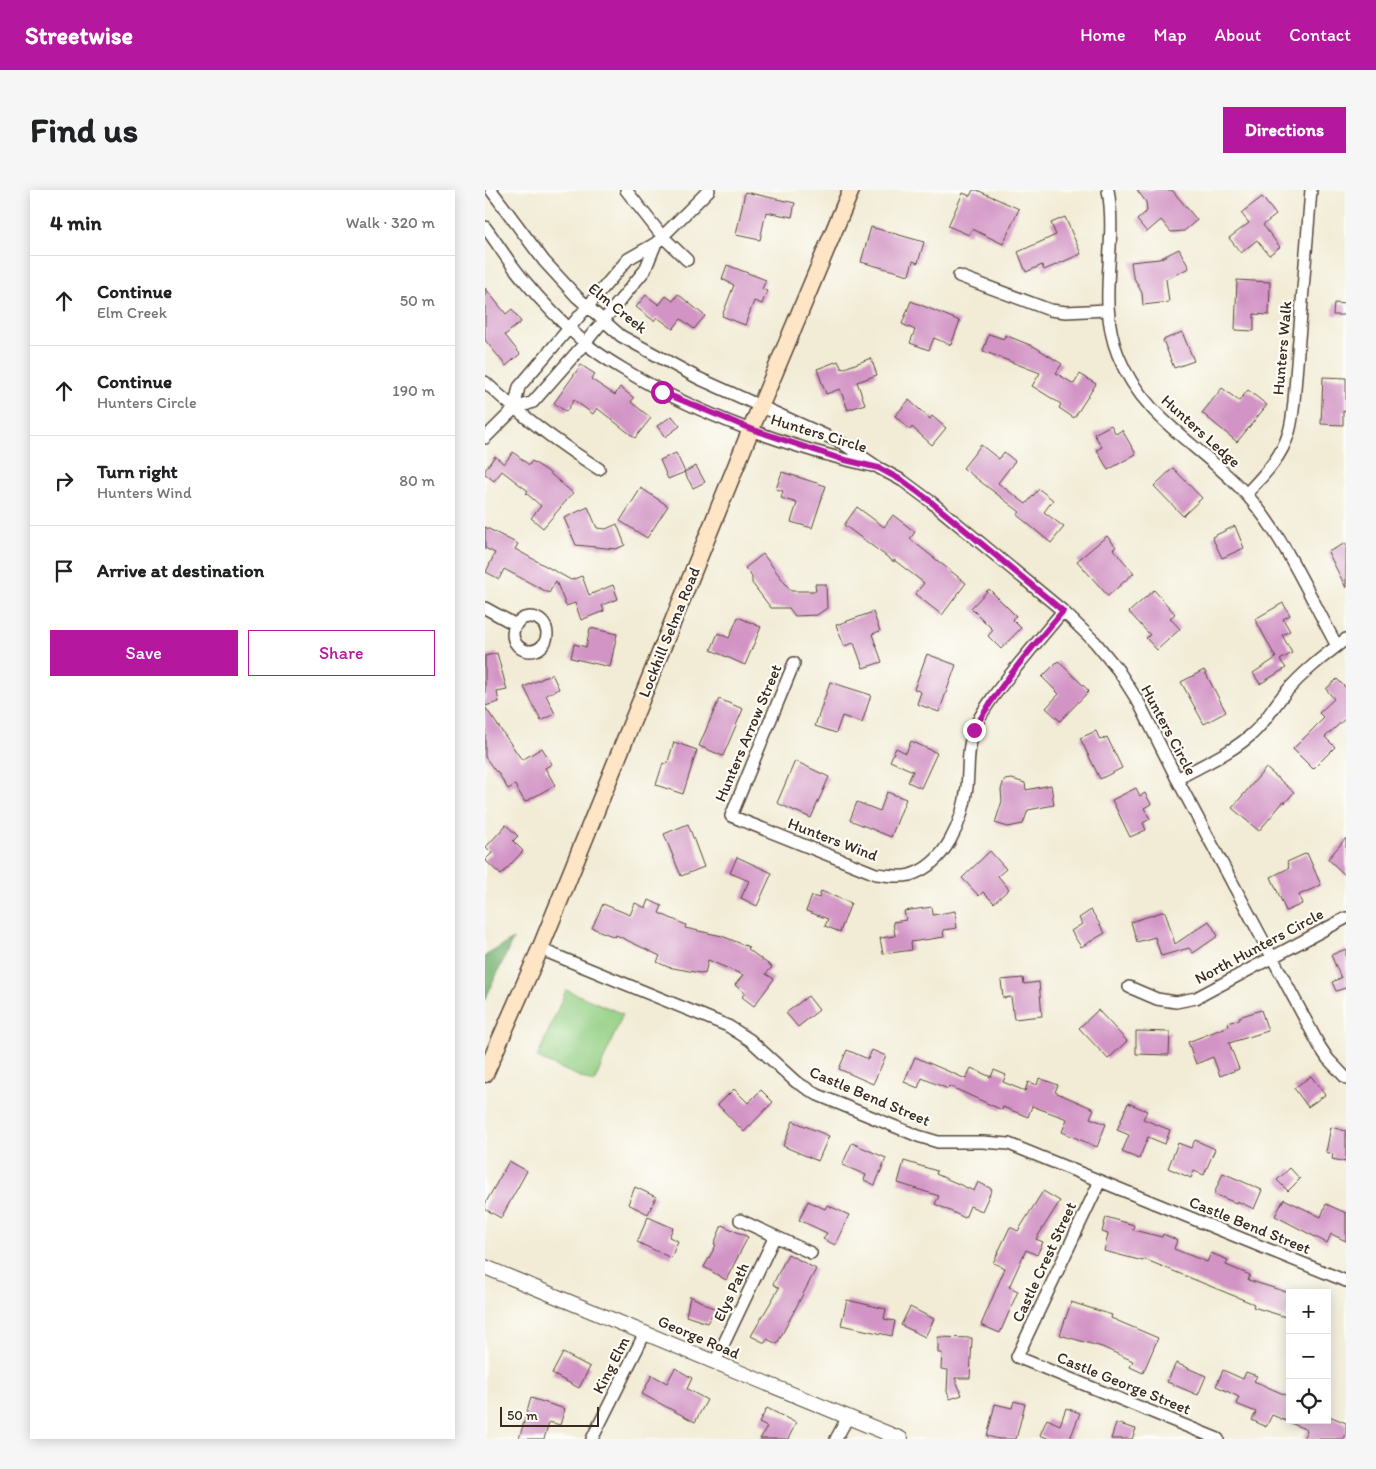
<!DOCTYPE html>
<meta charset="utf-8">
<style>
:root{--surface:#fff;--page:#f6f6f6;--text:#202124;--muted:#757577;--line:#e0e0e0;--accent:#b5179e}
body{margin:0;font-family:Itim,sans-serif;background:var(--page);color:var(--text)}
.controls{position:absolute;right:15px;bottom:15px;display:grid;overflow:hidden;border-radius:0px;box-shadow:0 2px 12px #0003}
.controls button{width:45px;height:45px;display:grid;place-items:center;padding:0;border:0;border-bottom:1px solid var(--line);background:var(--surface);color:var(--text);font:25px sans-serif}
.scale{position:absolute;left:15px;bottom:12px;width:99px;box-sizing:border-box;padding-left:5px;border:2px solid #3b2a1e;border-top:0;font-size:14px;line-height:18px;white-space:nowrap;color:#3b2a1e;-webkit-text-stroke:4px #fdfcf7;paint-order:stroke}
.stop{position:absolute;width:15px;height:15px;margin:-11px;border:4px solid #b5179e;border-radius:50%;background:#fff}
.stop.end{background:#b5179e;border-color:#fff;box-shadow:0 1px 5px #0008}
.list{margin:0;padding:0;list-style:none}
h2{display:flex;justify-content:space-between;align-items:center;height:65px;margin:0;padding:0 20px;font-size:21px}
h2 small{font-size:16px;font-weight:400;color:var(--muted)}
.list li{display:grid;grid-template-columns:32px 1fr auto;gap:15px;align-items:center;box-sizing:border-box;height:90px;padding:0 20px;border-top:1px solid var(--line)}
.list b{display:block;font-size:19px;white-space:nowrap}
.list p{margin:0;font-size:16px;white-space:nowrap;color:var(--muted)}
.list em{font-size:16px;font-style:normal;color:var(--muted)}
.actions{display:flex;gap:10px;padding:15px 20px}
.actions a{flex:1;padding:11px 0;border:1px solid var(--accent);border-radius:0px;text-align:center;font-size:18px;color:var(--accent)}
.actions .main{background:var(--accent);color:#fff}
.icon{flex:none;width:28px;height:28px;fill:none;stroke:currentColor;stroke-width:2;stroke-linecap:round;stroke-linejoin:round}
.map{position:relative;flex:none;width:861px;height:1249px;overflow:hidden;border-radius:0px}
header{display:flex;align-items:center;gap:30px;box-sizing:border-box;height:70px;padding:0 25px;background:var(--accent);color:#fff}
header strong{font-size:24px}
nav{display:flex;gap:28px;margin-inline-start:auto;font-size:18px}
.intro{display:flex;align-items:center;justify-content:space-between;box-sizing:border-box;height:120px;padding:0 30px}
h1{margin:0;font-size:35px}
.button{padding:12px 22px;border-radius:0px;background:var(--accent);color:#fff;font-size:18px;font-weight:700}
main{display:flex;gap:30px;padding:0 30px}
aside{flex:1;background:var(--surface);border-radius:0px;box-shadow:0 2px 12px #0003}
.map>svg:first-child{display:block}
.green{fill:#94d085;stroke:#687d52}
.forest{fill:#77b272;stroke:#596e48}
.building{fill:#d293c5}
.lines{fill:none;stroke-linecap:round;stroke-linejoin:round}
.minor-casing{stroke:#56473a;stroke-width:14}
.tertiary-casing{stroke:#56473a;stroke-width:16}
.secondary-casing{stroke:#56473a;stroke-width:19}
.minor{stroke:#fff;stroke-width:11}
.tertiary{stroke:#fff;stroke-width:14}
.secondary{stroke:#fde5c5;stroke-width:16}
.route{stroke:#b5179e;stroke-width:6}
.labels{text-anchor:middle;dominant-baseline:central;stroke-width:4.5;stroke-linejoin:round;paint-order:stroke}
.street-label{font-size:16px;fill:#3b2a1e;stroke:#fdfcf7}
</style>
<header>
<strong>Streetwise</strong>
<nav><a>Home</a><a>Map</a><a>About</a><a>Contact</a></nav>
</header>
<div class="intro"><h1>Find us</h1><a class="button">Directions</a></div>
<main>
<aside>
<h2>4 min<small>Walk · 320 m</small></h2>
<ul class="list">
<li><svg class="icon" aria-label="ahead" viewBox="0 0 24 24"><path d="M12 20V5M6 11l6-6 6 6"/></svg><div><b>Continue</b><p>Elm Creek</p></div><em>50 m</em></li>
<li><svg class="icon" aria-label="ahead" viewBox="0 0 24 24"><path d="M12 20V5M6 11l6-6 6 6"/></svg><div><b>Continue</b><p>Hunters Circle</p></div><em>190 m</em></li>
<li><svg class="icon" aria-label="right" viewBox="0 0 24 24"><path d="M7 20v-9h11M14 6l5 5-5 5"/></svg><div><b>Turn right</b><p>Hunters Wind</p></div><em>80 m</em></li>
<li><svg class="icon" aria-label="arrive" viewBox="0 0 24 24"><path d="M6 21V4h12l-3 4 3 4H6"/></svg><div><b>Arrive at destination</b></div></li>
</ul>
<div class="actions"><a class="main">Save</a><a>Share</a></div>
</aside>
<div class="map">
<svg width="861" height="1249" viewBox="0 0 861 1249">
<rect width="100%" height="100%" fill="#fdfcf7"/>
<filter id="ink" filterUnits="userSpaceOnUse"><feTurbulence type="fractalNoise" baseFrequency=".02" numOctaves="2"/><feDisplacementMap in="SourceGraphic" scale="10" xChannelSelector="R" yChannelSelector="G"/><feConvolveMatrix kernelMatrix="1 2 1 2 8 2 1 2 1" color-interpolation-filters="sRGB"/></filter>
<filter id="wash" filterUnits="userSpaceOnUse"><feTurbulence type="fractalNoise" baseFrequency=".0096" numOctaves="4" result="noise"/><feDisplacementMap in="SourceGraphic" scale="20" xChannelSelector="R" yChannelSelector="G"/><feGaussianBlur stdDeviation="1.12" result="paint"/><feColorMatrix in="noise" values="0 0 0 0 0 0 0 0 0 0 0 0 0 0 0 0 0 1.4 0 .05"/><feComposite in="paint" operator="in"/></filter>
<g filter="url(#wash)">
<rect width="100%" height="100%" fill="#f2ecd6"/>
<path class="green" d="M81,800l57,24 -29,69 -57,-25z"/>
<path class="forest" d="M28,749l-28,61v-44z"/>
<g id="blocks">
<path class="building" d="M488,0h4l42,19 -16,35 -31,-15 -3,6 -21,-9 15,-33 7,3z
M652,0h35l25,30 -13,11 -13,1 -10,-12 -14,12 -10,-12 10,-9 -1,-9z
M260,2l50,11 -3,14 -26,-5 -6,28 -24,-5z
M777,7l14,18 -13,10 17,22 -11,8 -12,-15 -16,13 -12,-15 20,-15 -8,-10z
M580,27l16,37 -37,16 -2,-5 -16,7 -8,-20 38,-17 -5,-12z
M386,37l53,15 -6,21 -5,-2 -4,14 -48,-13z
M694,59l10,19 -23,11 3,23 -26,3 -1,-12 -9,-17 -2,-14 28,-3z
M242,75l39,15 -4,9 5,2 -5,13 -8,-3 -9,24 -23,-9 12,-31 -12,-6z
M752,90l33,2 -1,33 -15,-1v17l-19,-1z
M0,98l21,26 6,-5 9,13 -16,13 15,19 -14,12 -21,-26z
M193,104l27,22 -11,13 -13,-10 -8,10 -16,-12 -3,4 -18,-14 10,-12 13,10 7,-9 7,5z
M426,111l49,20 -9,24 -17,-7 -5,12 -19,-7 5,-13 -13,-6z
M849,113l12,1v11h-13z
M697,142l12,29 -20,7 -11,-28z
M504,144l15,5 1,-4 30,12 27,17 -6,9 18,11 6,-10 16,10 -22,34 -15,-10 2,-4 -29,-18 8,-13 -57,-22z
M386,168l6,17 -20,7 8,22 -17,6 -8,-21 -14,5 -9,-25 21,-8 4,8z
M96,175l14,9 -4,5 24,16 5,-8 14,11 -3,4 20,16 -16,20 -38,-30 -4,6 -19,-14 -8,12 -12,-9z
M838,187l23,1v34l-3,-1v14l-22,-1z
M737,198l17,13 9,-11 19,15 -30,37 -35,-29z
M424,210l21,19 2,-3 14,12 -14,17 -20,-18 -2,3 -15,-14z
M187,226l8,10 -15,11 -8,-11z
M626,235l5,9 6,-4 14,24 -28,16 -11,-20 5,-3 -8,-13z
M496,255l18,14 5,-7 11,9 -17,22 28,21 13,-15 14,11 -9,12 20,15 -13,16 -34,-28 3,-3 -57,-44z
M28,262l16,13 3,-4 14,9 27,23 -30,35 -12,-10 10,-12 -15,-13 2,-2 -26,-20 -8,10 -9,-7v-4l10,-14 9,8z
M191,263l9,19 -17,7 -8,-19z
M211,276l9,16 -12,6 -9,-16z
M688,278l29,30 -19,18 -29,-30z
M297,282l44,14 -14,42 -21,-6 6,-19 -16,-5 2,-7 -7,-2z
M156,298l27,18 -21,32 -27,-17z
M103,317l9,21 9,1 11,-5 8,21 -9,4 -40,-4 -12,-27z
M372,317l27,20 9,-12 22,17 -5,7 56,44 -24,32 -27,-21 9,-11 -30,-23v2l-50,-37z
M750,336l9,22 -22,10 -10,-21z
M0,337l33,17 -3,5 56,31 11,-4 7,19 24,-10 5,14 -16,6 2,6 -23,9 -6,-17 -9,3 -10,-25 -7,12 -45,-24 -5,10 -13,-7 9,-19 -10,-5z
M622,346l9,11 -3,2 21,24 -26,23 -31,-35z
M861,353v45l-18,-36z
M278,364l28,37h25l-1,-7h11l1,24 -10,7 -22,1 -6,-8h-18l-19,-25v-6l-7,-9z
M504,399l27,27 -4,3 9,9 -20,21 -13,-13 5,-6 -22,-22z
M669,400l21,24 -5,4 10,11 -23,21 -11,-12 4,-3 -21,-23z
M798,413l7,12 -7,4 7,12 -8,4 10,18 -12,7 6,8 -26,16 -7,-11 23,-15 -21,-39z
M388,422l7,19 -8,3 10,28 -19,6 -9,-25 -10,3 -8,-21z
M253,427l23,10 -16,38 -34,-15 7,-17 11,5z
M105,438l27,6 -7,33 -39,-9 3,-14 12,3z
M12,463l10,37 -10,2 2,10 -14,4v-50z
M442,464l29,11 -17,47 -22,-8 4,-12 -7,-3z
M573,471l31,30 -29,30 -14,-13 13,-14 -17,-17z
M719,480l22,42 -22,12 -23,-42z
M67,484l7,15 -13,6 9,19 -14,7 -17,-34z
M852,489l9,9v30l-21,19 10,10 -22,22 -20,-20 31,-31 -5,-5 15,-14 -8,-10z
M345,492l41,13 -9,28 -20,-7 -6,17 -21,-7z
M234,509l24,10 -20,47 -24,-10z
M0,517l37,53 20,-12 10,16 -7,4 10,17 -30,17 -10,-17 -7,4 -11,-18 -1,1 -11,-15z
M611,541l4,9 7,-3 15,31 -22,11 -20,-41z
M426,551l26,12 -16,35 -13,-6 5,-11 -23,-10 6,-13 10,5z
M189,552l23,8 -14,44 -27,-9 7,-22 4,2z
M310,571l34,16 -18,41 -34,-15z
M781,578l28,24 -9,11 -1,-2 -25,30 -27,-23z
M527,589l13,4 1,7 25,-5 3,20 -26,5 -5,14 -15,3 -13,-4 7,-22 -1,-11 3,-10z
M651,598l4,8 5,-3 6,11 -7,4 6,11 -7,4 3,7 -16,7 -18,-37z
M402,602l19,7 -15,38 -41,-17 7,-18 23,9z
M203,634l16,43 -23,9 -17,-42z
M21,635l12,11 -5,5 10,10 -22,24 -16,-15 7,-7 -6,-6z
M861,648v38l-18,-17z
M505,661l16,18 -8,7 11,13 -15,14 -11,-11 -4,4 -17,-18z
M822,663l14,32 -22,10 3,9 -16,7 -15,-34 18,-9 -2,-6z
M252,667l35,16 -15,33 -16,-8 8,-17 -19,-8z
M336,701l30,12 -11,29 -15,-6 3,-7 -22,-8 6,-15 7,2z
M164,710l13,6 -3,7 27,12 -1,3 37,8 27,11 -1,2 24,18 -6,7 8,5 -20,27 -12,-9 3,-4 -10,-8 8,-10 -35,-15 -3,14 -37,-7 -11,-5 3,-6 -44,-21 -1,2 -23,-9 11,-24 27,11 5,-12 11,5z
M447,717l1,8 22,-4 2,17 -14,2 1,7 -33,5 1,8 -29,4 -3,-16 15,-2 -2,-14 13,-2 -2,-9z
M606,720l14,23 -24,14 -10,-16 11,-7 -3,-6z
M680,721l10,33 34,-23 9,15 -25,17 -4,-5 -28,8 -6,-19 -18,5 -6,-20z
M861,759v41l-1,-2 -9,3 -4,-9 9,-4 -10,-23z
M538,788l1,6 15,-2 3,34 -28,3 -3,-22 -8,1 -2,-18z
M323,806l11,14 -21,17 -12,-14z
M613,820l29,31 -19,18 -29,-31z
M776,820l7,21 -39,12 10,26 -19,7 -7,-19 -17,7 -8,-22 41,-16 -1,-3 12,-4 -1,-2z
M651,841l34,1 -1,23 -33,-1z
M362,860l21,9 4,-9 14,6 -13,28 -34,-15z
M430,867l51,22 5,-11 20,9 3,-7 12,5 -3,7 22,9 3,-9 9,3 2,-7 19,7 -3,7 39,17 -4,9 16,6 -9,23 -35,-15 5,-13 -35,-13 -4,11 -25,-10 -1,3 -53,-24 -1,3 -26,-11 -4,10 -14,-6z
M826,886l14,19 -17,12 -14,-19z
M249,899l14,14 13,-13 12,12 -29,30 -26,-27z
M643,913l19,8 -4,8 27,11 -5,14 -17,-7 -9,22 -17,-7 7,-17 -12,-5z
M308,931l36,15 -11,25 -35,-15z
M846,937l15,4v31l-14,-3 1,-5 -7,-2z
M710,950l20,9 -11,26 -10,-4 -3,7 -23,-10 10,-25 13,5z
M367,953l34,15 -11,27 -11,-5 2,-5 -24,-10z
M24,971l18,10 -26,47 -16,-9v-5z
M419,971l33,10 -1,3 38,17 4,-9 14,7 -10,22 -12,-5 -5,12 -30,-14 4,-8 -41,-13z
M805,978l10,11 -12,12 -11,-11z
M738,983l39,17 -8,19 -17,-8 -1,2 -22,-9z
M150,997l21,10 -8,17 -20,-10z
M558,1001l17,10 -24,38 7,3 -6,13 -11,-5 -17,37 9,4 -18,42 -19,-8 24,-57 -12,-5 17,-36 8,4z
M799,1009l37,18 5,-13 20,9v28l-15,-7 -4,9 -52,-27z
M323,1011l17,8 2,-4 22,10 -14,30 -12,-6 4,-6 -28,-13z
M163,1027l25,11 -4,9 9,4 -7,17 -34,-16z
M621,1027l28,8 -1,5 29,7 1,-3 14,6 -3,9 33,13 4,-9 17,7 -2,5 24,10 -2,5 42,13v11l-4,13 -33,-10 1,-3 -110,-45 -1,2 -39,-10 4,-17 -6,-2z
M237,1035l26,12 -22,43 -22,-13 12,-22 -2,-1z
M303,1064l28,15 -39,75 -10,-5 -2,4 -14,-7 28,-48 -6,-4z
M205,1106l25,13 -8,14 -21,-7z
M362,1110l39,9 -2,10 11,2 -3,15 -51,-11z
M586,1112l41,13 -1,3 47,20 -15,35 -13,-6 3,-6 -31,-14 -42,-12z
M425,1117l24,12 -9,18 -24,-12z
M453,1147l34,1 -2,40h-15l7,17 -12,4 -3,-7 1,-22 -7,-1 1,-16h-4z
M78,1163l27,14 -11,21 -27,-14z
M691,1173l30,13 -8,19 -31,-13z
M190,1178l17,10 -5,11 20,11 -12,22 -53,-28 10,-19 15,8z
M738,1180l20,9 3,-7 11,4 -3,5 36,16v23h37v-5l19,8v11l-2,5h-41l4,-9 -35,-15 -6,12 -14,-7 4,-8 -20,-8 3,-7 -23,-11z
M46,1208l34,11 -5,16 -11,-3 -5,17h-25z
M529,1211l11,3 -9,35h-17l-12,-3 8,-32 17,4z
M282,1218l29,15 -8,16h-28l7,-12 -8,-4z
M581,1218l14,5 -10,26h-21l-9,-4 7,-16 13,6z
M631,1233l20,6 -4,10h-21z"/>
</g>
</g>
<g filter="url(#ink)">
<use href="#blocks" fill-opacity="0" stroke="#56473a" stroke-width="1"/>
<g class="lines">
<g class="minor-casing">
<path id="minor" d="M6,0l53,71 33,36 44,39 77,42 144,65 37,25 24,13 27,20 133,110 32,31 23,28 21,33 38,76 143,268 8,12 18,19
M141,0l36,46 25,24
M623,0c10,56 -12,110 10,165 25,64 84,91 127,138 38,41 65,104 92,153
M0,37c13,17 24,36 38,52 18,22 39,44 61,63 13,12 29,21 44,30 71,43 163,76 244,94
M474,86l91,34 16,2 41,-2
M0,192c35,33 73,61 114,87
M29,219l5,-22 109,-128 28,-16 53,-53
M0,248l29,-29 19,-7 52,-59 60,-73 11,-27
M761,304c17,-18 36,-37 43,-62 3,-10 4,-21 5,-31l17,-211
M0,418l31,17
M28 444a17 17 0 1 1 34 0a17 17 0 1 1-34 0Z
M309,473l-63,153 145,58c11,1 23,4 34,1 36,-11 53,-54 57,-88 2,-19 0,-39 7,-57 4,-12 12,-23 19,-33 22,-30 47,-58 70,-86
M692,589c25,-14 54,-26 75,-45 14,-12 22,-29 34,-42 18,-21 38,-36 60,-53
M55,759l188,77 22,14 46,42 22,13 100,41 20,6h45l26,2 337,137
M644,797l28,12 19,3 20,-4 150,-80
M615,991l-83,176 201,82
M255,1030l71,33
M230,1172l60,-126
M107,1249l53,-106
M351,1249l12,-22"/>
</g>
<g class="tertiary-casing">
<path id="tertiary" d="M0,1077l416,172"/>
</g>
<g class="secondary-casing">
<path id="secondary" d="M0,884l55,-125 211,-520 100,-239"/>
</g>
<use href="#minor" class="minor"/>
<use href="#tertiary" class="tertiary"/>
<use href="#secondary" class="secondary"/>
</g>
</g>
<g class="lines" filter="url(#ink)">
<path class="route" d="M177,202l89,37 90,30 38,9 24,13 27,20 133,110c-32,38 -65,75 -89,119"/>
</g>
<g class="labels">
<g class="street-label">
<text transform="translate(133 118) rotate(39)">Elm Creek</text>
<text transform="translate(797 158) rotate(-85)">Hunters Walk</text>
<text transform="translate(716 241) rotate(42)">Hunters Ledge</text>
<text transform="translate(334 243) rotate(17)">Hunters Circle</text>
<text transform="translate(184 442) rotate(-68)">Lockhill Selma Road</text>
<text transform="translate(684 540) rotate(62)">Hunters Circle</text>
<text transform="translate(263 543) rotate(-67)">Hunters Arrow Street</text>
<text transform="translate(348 649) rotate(21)">Hunters Wind</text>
<text transform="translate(774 756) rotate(-28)">North Hunters Circle</text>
<text transform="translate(385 906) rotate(23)">Castle Bend Street</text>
<text transform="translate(765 1035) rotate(22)">Castle Bend Street</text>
<text transform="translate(559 1072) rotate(-65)">Castle Crest Street</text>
<text transform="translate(246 1102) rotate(-65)">Elys Path</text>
<text transform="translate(214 1147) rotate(23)">George Road</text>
<text transform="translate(126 1175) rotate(-63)">King Elm</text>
<text transform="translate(639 1193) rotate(22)">Castle George Street</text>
</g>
</g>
</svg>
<div class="controls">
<button>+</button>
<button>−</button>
<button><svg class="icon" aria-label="locate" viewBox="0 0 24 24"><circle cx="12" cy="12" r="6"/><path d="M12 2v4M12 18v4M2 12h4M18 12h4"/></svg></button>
</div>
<div class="scale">50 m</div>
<div class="stop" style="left:177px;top:202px"></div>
<div class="stop end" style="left:489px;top:540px"></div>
</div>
</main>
